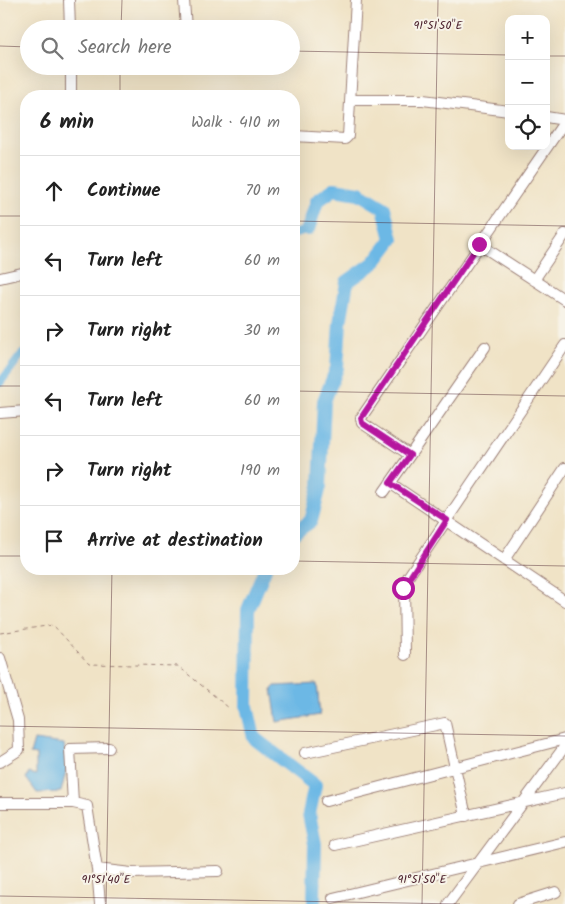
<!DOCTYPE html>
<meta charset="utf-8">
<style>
:root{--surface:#fff;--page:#f2f2f2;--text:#222;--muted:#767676;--line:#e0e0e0}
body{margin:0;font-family:Kalam,sans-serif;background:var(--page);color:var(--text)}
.controls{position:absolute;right:15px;top:15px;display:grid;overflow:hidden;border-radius:10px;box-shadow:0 5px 20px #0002}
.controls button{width:45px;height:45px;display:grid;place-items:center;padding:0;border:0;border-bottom:1px solid var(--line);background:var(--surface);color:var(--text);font:25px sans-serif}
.stop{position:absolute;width:15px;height:15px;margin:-11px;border:4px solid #b5179e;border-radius:50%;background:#fff}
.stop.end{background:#b5179e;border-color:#fff;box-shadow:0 1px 5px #0008}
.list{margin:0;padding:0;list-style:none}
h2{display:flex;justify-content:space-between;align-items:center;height:65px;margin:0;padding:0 20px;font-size:21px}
h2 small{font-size:16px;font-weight:400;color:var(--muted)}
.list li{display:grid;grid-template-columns:32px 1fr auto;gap:15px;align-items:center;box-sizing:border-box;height:70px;padding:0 20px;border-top:1px solid var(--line)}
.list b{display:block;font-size:19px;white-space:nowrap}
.list em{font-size:16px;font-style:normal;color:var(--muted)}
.icon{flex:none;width:28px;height:28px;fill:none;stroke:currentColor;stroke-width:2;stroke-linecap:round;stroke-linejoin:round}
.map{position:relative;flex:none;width:565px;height:904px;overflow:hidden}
.search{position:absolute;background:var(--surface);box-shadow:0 5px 20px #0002;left:20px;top:20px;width:280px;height:55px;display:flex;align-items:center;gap:12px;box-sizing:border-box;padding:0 18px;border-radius:28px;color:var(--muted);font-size:19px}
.panel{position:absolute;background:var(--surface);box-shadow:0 5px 20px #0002;left:20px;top:90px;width:280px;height:485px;border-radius:20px}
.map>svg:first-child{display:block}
.water{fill:#6cb8e5;stroke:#5b6c88}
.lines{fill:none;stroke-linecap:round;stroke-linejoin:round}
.canal{stroke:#6cb8e5;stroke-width:8}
.river{stroke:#6cb8e5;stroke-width:14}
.minor-casing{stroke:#9d8178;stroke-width:12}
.path{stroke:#9d8178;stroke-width:1;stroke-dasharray:4 4;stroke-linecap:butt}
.minor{stroke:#fff;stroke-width:10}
.route{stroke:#b5179e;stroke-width:6}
.ticks{fill:none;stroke:#4a1f2b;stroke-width:1;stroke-opacity:0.45}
.ticks-label{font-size:12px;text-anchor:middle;fill:#4a1f2b;stroke:#f7f3e8;stroke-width:4;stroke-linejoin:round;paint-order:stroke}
</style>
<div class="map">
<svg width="565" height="904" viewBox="0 0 565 904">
<rect width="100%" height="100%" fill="#f7f3e8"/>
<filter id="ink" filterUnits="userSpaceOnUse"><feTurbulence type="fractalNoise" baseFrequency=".02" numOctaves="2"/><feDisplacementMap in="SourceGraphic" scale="10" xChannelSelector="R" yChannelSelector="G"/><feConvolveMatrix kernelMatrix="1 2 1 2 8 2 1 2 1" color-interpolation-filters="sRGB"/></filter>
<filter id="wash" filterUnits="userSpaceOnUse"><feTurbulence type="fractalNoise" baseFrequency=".0096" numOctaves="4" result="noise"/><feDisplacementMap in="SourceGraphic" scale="20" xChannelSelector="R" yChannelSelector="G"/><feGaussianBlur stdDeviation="1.12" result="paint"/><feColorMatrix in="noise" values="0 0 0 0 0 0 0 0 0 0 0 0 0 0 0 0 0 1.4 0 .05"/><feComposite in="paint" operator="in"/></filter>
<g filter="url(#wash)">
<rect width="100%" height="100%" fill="#f0e3c6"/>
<path class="water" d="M317,684l3,31 -43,7 -5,-33 3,-3z
M34,740l30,4 3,23 -6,25 -24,1 -11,-15 3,-5 7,2v-20l-6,-1z"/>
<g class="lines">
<path class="canal" d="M294,234l14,-5
M0,383l22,-29 4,-2"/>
<path class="river" d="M294,533l17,-12 9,-35 4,-85 13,-33 3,-45 7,-41 27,-19 18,-24 -8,-31 -25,-15 -25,-4 -17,12 -9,28
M265,569l-17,41 -1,96 7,32 61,47 -6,29 6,30 -1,60"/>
</g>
</g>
<g filter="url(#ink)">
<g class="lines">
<g class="minor-casing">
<path id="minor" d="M69,0l1,29
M184,0l2,29
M71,66v30
M351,100h72l86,11
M546,117l19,3
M294,136l51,3 3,-3 8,-136
M479,244l86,56
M0,278l26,-6
M534,280l31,-46
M485,347l-75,108 -48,-32 -1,-5 204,-297
M0,413l26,-2
M390,483l175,118
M384,492l26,-37
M504,560l61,-92
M405,655l-1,-72 161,-238
M0,658l18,62 1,30 -19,12
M305,753l140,-30 21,93
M326,801l239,-62
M0,803h73l14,3 10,63 3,35
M73,803l-3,-54 39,-1
M335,845l230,-52
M97,869l34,4 87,-2
M333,898l232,-56
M448,904l117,-158
M518,904l38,-12"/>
</g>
<path class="path" d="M0,633l53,-8 36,39 89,2 51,42"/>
<use href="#minor" class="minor"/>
</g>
</g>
<g class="lines" filter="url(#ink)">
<path class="route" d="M403,588l44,-68 -57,-37 20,-28 -48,-32 -1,-5 118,-174"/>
</g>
<path class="ticks" d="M121,29l1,-29M0,46l29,1M291,51l218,4M546,56h19M120,96v-30M0,216h26M294,221l271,5M0,386h26M294,391l271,5M0,556h26M294,561l271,5M0,726l565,10M0,896l460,8M106,904l6,-335M422,904l16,-904"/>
<g class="ticks-label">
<text x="438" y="29">91°51'50"E</text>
<text x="106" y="883">91°51'40"E</text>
<text x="422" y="883">91°51'50"E</text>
</g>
</svg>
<div class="controls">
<button>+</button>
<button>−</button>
<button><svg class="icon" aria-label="locate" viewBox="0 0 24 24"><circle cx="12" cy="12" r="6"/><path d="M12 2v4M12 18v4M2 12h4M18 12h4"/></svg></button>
</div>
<div class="stop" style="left:403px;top:588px"></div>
<div class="stop end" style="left:479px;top:244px"></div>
<div class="search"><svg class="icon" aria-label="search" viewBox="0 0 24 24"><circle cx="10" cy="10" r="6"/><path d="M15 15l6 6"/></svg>Search here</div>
<section class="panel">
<h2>6 min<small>Walk · 410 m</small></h2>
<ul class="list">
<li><svg class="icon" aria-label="ahead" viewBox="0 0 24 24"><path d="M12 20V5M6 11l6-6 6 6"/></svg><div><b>Continue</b></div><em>70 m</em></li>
<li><svg class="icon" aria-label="left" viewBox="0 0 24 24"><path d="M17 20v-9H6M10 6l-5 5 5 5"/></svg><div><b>Turn left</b></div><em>60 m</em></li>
<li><svg class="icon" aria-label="right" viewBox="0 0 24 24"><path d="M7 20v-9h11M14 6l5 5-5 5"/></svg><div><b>Turn right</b></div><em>30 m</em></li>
<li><svg class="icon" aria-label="left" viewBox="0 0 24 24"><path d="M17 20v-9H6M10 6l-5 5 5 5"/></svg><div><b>Turn left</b></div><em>60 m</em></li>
<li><svg class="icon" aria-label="right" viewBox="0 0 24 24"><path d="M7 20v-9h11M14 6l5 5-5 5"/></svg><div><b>Turn right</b></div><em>190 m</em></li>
<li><svg class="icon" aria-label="arrive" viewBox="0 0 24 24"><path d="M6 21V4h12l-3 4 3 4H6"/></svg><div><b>Arrive at destination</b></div></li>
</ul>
</section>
</div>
